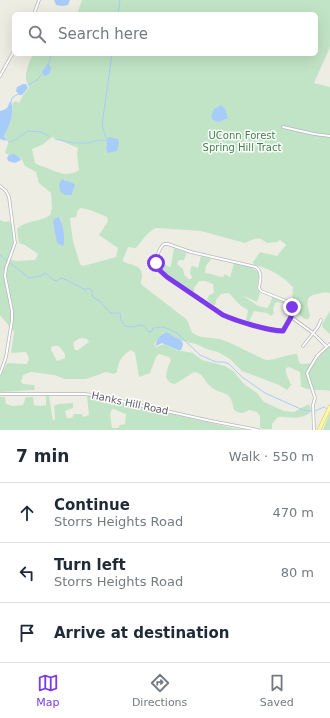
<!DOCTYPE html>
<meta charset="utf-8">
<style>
:root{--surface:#fff;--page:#f6f6f7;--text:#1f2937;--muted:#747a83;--line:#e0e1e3;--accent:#7c3aed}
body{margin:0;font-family:"DejaVu Sans",sans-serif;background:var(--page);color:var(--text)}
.stop{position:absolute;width:12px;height:12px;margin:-9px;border:3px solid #7c3aed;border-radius:50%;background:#fff}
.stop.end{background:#7c3aed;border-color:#fff;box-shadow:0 1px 4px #0008}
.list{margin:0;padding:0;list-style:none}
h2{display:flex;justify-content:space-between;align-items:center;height:52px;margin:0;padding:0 16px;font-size:17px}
h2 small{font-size:13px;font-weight:400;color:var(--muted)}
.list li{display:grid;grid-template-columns:26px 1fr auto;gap:12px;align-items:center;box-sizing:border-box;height:60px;padding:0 16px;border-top:1px solid var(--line)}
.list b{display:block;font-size:15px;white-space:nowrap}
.list p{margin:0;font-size:13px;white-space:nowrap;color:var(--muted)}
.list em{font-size:13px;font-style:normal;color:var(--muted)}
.icon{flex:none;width:22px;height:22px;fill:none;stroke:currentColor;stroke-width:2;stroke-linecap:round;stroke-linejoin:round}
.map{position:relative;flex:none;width:330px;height:430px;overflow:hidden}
.search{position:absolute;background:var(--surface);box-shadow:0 4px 16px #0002;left:12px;right:12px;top:12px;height:44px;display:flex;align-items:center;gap:10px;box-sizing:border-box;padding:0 14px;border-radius:6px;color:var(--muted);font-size:15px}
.sheet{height:232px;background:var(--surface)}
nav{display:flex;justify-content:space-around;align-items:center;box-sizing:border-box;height:56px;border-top:1px solid var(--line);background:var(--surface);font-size:11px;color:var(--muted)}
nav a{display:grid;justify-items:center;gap:2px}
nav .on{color:var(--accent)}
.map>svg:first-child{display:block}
.green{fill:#c2e4c6;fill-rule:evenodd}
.water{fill:#a8ccfa}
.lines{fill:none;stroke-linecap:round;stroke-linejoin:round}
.stream{stroke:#a8ccfa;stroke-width:1}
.minor-casing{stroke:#b6b8bd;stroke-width:3.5}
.major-casing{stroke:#e9d462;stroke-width:4.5}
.minor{stroke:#fff;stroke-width:2}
.major{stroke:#faf7ad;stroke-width:3}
.route{stroke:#7c3aed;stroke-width:5}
.labels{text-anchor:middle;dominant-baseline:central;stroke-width:3;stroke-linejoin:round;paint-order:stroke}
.park-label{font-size:10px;fill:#3b8447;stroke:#fff}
.street-label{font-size:10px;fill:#5c5e64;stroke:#fff}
</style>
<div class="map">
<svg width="330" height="430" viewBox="0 0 330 430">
<rect width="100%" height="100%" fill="#eeede4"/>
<path class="green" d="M82,0h248v47l-16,36 16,4v206c-5,-1 -8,0 -13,1 -14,2 -9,12 -7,22l-2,3h-3l-9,-6 -4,-13 1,-13c-11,-11 -23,-19 -39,-22l-1,-3 7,-10 17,4 9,-11 -6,-5 -3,2 -10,1c-10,-8 -12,-4 -22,0l-44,-12 -45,-3c-7,2 -15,14 -20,20l-8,-1 -5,13 1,2c7,3 18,3 18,13 0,5 -2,6 0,10l44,34c4,4 3,10 7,14 9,7 22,3 32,8 7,2 39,19 42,19 10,0 20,-6 30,-6l2,8 2,2 14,-1 5,-8 10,-9v45c-10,-3 -21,2 -29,-5l-1,-14 -11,-5 -3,1v5l5,12 -4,5 -8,-5 -37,-14 -12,-12 -12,-7 -12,-3 -7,-4 -19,-5 -14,-8 -3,1 -9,11 2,3 8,-3 13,6 16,3 9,7 23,6 8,5 12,14 12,8 7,9 20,9 10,1 15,-8c3,8 2,9 -5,12 -11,4 -15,0 -26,1l-6,7v5h-10l-2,-2v-11l-3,-4 -8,-2c-6,4 -9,4 -15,0 -4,-23 -12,-13 -24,-24 -7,-6 -6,-13 -16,-14l-19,12c-14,-2 -8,-15 -4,-24l-2,-3 -10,-3 -3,3 -6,16 -11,4 -4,-24 -4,-3c-9,5 -13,12 -14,22l-3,2 -8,-2 -20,7h-21l-11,-4 -23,-3 -8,3 -2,7 2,2 11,1 1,4 -1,1 -34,2v-16l7,-13 20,1 2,-6 -3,-6 -15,1 3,-21 -14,-17v-95l5,2 4,-1c7,8 5,27 0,36l1,2 5,2 20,-1 3,-6 -13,-9 -6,-2 -2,-14c9,-9 23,-7 33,-14l2,-7 -1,-15 -12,-10 -3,-11 -11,-6 -4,-8 -5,-2 -7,-1 -4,-2 4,-13h-3l-2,-4c4,-7 10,-24 8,-32l3,-3 3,1 5,7 -4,-6 4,-8 6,-7c0,-3 -3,-6 -3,-9 -1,-7 4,-21 8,-25h282v-40h-239zM52,137l26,11 -1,6 2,16c-12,8 -22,2 -34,-3 -4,-1 -7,-2 -10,-4l-3,-14 10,-4zM64,179l10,8 -1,7 -2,1h-6zM81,208l9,2 17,7 1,4 -9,14 19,13 -2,9 -33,9 -3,-2 -7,-23 -3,-22v-1l6,-1 2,-7zM61,218l3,18 -8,1 -3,-14zM82,338l5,1 2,3 -11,8h-3l-2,-7 5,-4zM52,346h7l6,8v4l-8,3 -6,-11z
M174,248l13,5 -3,7h-5l-2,4 6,5 1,5 4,5h3l1,-2 -2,-4 1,-6 2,-1 5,2 3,-12 10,3 -5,7 -1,7c7,0 12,4 18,4l2,-3 5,3 4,-14c9,2 19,2 25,11l-2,15 3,4 -3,9 -13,-6 1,1 13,9 9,2 4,-6 1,-5 14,4 1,3h-3l-6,-2 -3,1 -2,7 1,3 -3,3 -4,-3 -13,-2 -5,11 -3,-2 2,-10c-8,-4 -13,-10 -19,-17l-8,1 -5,6 -1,5h-2l-6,-5 2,-5 5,-2 -1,-9 -7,-3h-7l-5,7v4h-1l-11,-6 -24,-18 -1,-4 2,-4 10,7 2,-1z
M330,311v23l-7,-6 -1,-4z
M88,395l145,33 14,2h-247v-33h5l1,7 7,2 10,-1 3,-8h7l1,8 6,1 6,-1v-9h3l4,25 2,-2 -1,-13 5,-2 14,-1v5l-8,3 2,7h5l2,-4h8l1,3 6,-2 -2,-19zM112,409h2l4,2 8,3 -1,10 -5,1 -2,3h-6l-2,-14z
M330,413v17h-7z"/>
<path class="water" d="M54,0h16l-2,5 -6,1 -6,-1z
M48,63l3,5 -1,5 -4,3h-2l-2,-4z
M23,84h3l2,4 -6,7h-3l-3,-4 1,-4z
M10,101c6,8 -1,27 -6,35l2,5 -6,-2v-28c7,-1 8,-4 10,-10z
M221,105l4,4 3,9 -9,4 -6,-2 -2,-4 3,-7z
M108,137l10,2 1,4 -2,8 -9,2 -2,-4z
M14,154l6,4 1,2 -6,3 -7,-2 -1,-3 2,-3z
M62,179l13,5 -3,11h-7l-5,-4 -1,-7z
M59,217c4,5 7,24 4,29l-6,-3 -4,-20 1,-4z
M166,332l16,9 1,4 -2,5h-3l-16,-7 -6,3c-1,-5 5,-12 10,-14z"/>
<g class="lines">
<path class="stream" d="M118,14l2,-14
M49,63l2,-9
M28,85l9,-5 5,-6
M11,103l1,-5 6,-4
M6,139l4,3 5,-2 13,-9 13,1 8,4
M55,139l19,4h15l9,-3 8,1
M107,141l-5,-16 10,-71
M0,255l7,6
M10,263l19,15 11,-2 5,-3 2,1 6,6 4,1 4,-3 6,2 6,4h2l10,6 4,-2 2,1 2,8 8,5 9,11h10l1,7 4,6 6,1 11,-2 7,7 3,-1 1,-3 9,-1 7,2 8,4 23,22 16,7h8l5,2 13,13 23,16 38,17 9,1
M315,411l9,-4 3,2"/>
<g class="minor-casing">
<path id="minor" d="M34,14l5,-14
M0,76l14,-25
M283,127l31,7 16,2
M0,186l6,5 3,6 6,46 -9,25 -1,8 7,35v9l-6,37 -6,17
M164,244h4l23,8 65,15c7,6 4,13 3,21l2,3 30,12c3,10 -2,19 -8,28h-4l-46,-11 -10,-5 -56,-38 -11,-10c0,-7 2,-18 8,-23z
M291,317l22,16 14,14
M303,346l15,-19 3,-7
M0,394h84l10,1 117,26 47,9
M314,430l-1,-25 2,-7 -8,-25 10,-17 13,-12"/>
</g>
<g class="major-casing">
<path id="major" d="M319,430l11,-23"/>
</g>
<use href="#minor" class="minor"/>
<use href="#major" class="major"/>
</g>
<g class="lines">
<path class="route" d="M156,263v4l11,10 56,38c14,6 45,16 60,16l8,-14 1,-10"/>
</g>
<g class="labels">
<g class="park-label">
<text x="242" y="135">UConn Forest<tspan x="242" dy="12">Spring Hill Tract</tspan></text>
</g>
<g class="street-label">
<text transform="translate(130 403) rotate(12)">Hanks Hill Road</text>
</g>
</g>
</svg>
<div class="stop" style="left:156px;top:263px"></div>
<div class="stop end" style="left:292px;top:307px"></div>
<div class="search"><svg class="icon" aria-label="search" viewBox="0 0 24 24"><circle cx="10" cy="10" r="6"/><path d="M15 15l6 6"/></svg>Search here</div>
</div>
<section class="sheet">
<h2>7 min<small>Walk · 550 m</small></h2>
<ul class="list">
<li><svg class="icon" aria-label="ahead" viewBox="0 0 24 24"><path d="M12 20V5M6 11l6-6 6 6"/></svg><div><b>Continue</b><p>Storrs Heights Road</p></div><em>470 m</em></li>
<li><svg class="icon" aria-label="left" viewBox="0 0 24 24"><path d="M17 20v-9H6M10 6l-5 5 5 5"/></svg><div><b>Turn left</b><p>Storrs Heights Road</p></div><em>80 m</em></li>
<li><svg class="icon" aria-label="arrive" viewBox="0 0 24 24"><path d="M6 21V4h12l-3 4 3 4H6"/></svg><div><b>Arrive at destination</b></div></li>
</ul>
</section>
<nav>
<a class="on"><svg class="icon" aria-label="map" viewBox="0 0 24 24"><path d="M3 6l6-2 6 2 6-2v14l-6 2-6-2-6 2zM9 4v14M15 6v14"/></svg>Map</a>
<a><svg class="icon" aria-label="directions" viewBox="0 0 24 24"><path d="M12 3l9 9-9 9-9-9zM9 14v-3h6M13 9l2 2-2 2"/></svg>Directions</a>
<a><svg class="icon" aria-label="saved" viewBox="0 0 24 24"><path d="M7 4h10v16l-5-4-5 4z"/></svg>Saved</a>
</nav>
